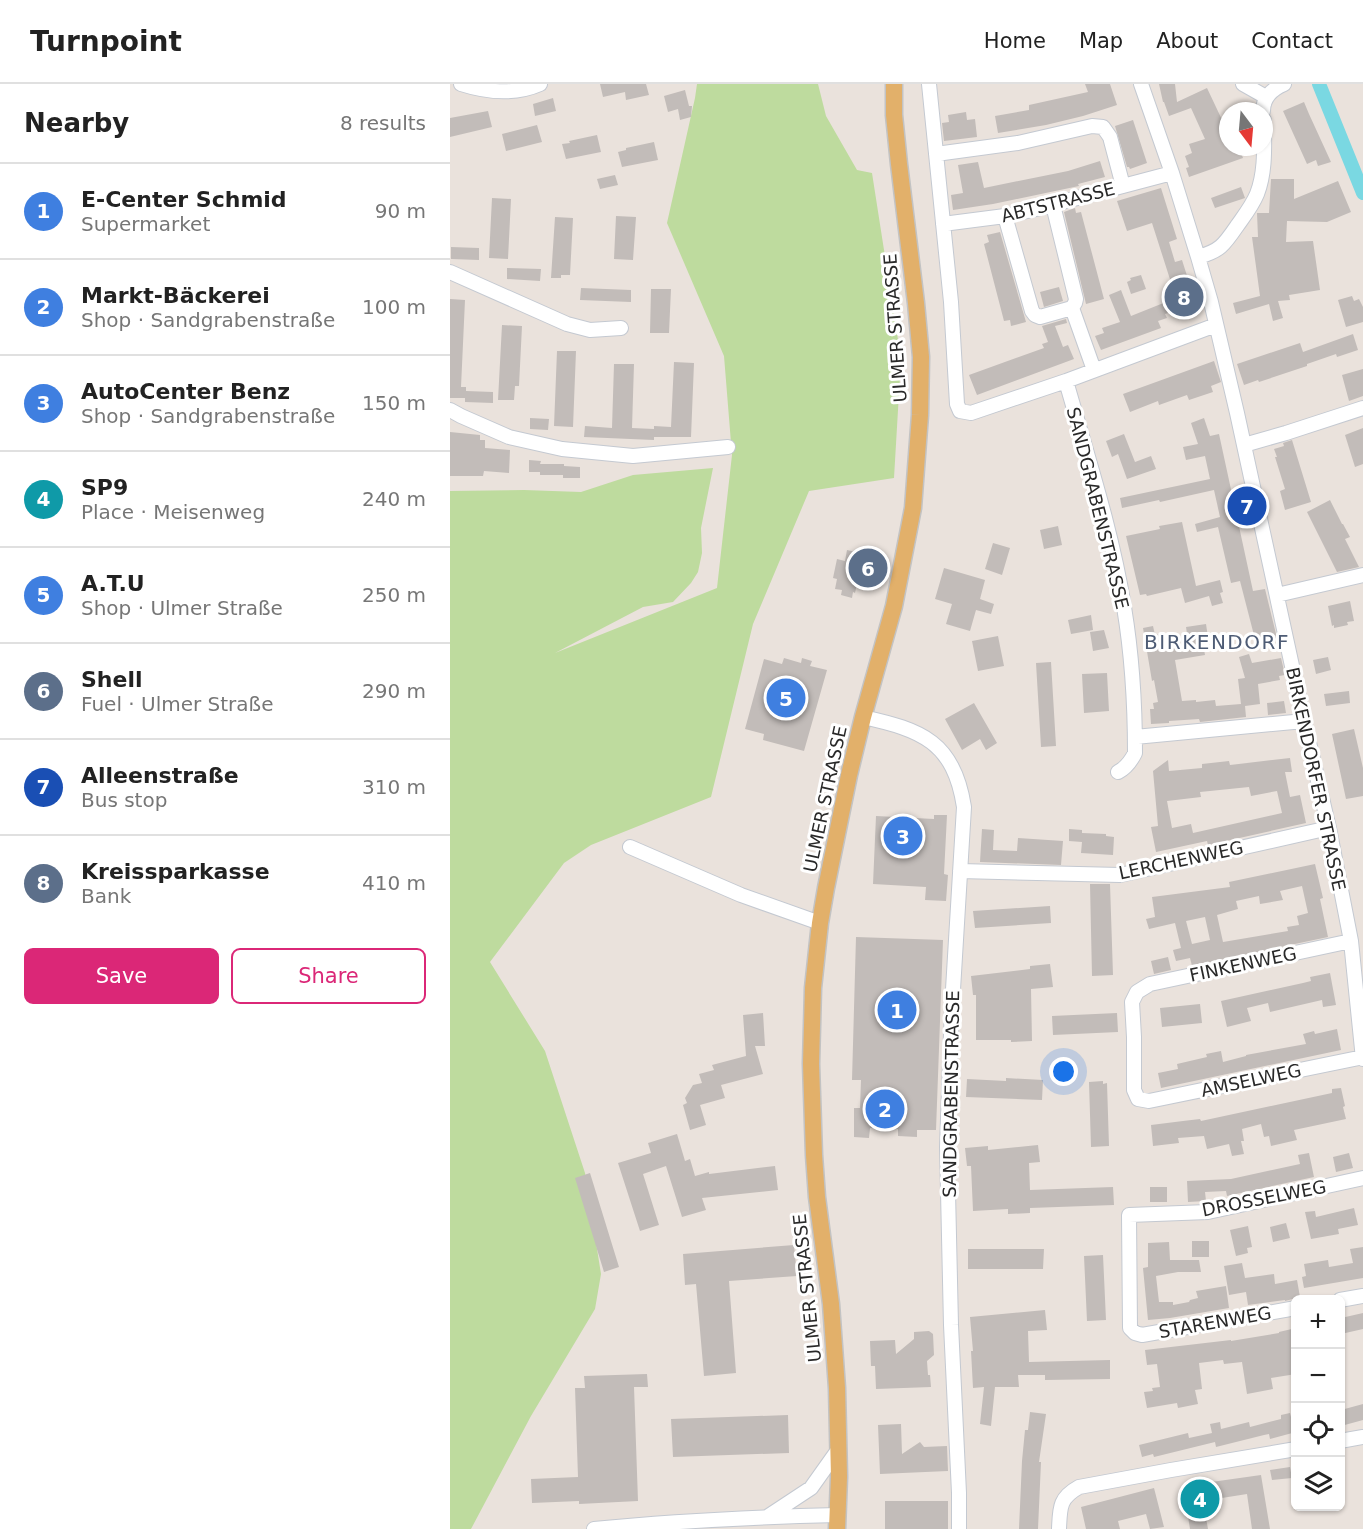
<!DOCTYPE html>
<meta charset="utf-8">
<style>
:root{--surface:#fff;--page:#f6f6f6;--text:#222;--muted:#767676;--line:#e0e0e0;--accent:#db2777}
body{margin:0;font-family:"DejaVu Sans",sans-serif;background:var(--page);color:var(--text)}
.controls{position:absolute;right:18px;bottom:18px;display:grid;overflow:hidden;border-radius:9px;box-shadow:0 2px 4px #0004}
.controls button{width:54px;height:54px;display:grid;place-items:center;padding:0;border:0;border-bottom:2px solid var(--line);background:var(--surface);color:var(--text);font:30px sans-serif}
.compass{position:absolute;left:769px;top:18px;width:54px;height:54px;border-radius:50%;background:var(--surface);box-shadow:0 2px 4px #0004;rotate:164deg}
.you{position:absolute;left:614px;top:988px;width:21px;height:21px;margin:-15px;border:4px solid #fff;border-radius:50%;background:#1a73e8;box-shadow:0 0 0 9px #1a73e833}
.badge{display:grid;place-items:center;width:39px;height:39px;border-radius:50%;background:var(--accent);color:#fff;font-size:20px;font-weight:700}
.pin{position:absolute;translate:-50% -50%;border:3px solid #fff;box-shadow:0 2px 6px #0006}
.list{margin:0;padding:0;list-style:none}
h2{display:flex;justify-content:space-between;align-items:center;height:78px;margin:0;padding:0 24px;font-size:26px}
h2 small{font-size:20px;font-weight:400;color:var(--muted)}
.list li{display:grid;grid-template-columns:39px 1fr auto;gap:18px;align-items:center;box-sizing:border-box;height:96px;padding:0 24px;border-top:2px solid var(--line)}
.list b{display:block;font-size:22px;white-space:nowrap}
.list p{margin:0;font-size:20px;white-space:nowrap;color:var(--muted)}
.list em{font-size:20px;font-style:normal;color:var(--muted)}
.actions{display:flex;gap:12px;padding:18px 24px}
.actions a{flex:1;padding:14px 0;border:2px solid var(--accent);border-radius:9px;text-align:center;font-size:21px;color:var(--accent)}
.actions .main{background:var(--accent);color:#fff}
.icon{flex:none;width:33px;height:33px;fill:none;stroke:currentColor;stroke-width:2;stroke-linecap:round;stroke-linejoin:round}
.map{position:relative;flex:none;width:913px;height:1445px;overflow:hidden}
header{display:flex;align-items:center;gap:36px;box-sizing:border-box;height:84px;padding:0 30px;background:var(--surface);border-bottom:2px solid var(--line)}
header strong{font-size:28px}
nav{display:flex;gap:33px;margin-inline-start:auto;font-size:21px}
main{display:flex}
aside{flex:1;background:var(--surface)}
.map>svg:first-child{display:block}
.green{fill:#bedb9e}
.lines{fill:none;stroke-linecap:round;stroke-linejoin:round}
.canal{stroke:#7ad8e2;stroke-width:14}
.building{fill:#c2bcb9;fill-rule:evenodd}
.minor-casing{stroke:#c4c9d1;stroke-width:16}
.major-casing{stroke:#c3c3c3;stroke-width:19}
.minor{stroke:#fff;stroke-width:14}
.major{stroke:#e2b06a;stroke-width:16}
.labels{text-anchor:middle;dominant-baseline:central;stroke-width:6;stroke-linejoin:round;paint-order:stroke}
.street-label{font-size:18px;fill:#292929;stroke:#fff}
.neighbourhood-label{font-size:20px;letter-spacing:1.5px;fill:#4e5c75;stroke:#fff}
</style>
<header>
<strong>Turnpoint</strong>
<nav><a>Home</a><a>Map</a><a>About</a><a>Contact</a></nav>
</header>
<main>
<aside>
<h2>Nearby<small>8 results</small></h2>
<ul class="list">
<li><span class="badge" style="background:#3f7fe0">1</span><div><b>E-Center Schmid</b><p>Supermarket</p></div><em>90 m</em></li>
<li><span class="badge" style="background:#3f7fe0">2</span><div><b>Markt-Bäckerei</b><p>Shop · Sandgrabenstraße</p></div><em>100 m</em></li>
<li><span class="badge" style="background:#3f7fe0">3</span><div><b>AutoCenter Benz</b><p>Shop · Sandgrabenstraße</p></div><em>150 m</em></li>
<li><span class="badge" style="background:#0f9aa8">4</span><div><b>SP9</b><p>Place · Meisenweg</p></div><em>240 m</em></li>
<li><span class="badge" style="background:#3f7fe0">5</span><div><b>A.T.U</b><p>Shop · Ulmer Straße</p></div><em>250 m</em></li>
<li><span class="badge" style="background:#5c6f8a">6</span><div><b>Shell</b><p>Fuel · Ulmer Straße</p></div><em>290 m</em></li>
<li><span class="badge" style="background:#1a4fb4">7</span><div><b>Alleenstraße</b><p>Bus stop</p></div><em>310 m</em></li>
<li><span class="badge" style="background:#5c6f8a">8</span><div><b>Kreissparkasse</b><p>Bank</p></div><em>410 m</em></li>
</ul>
<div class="actions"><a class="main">Save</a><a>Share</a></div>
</aside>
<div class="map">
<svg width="913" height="1445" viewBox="0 0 913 1445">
<rect width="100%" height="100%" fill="#eae2dc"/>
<path class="green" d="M247,0h121l8,32 31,54 15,3 29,186 -7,119 -85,13 -56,133 -42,173 -120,48 -27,18 -74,99 55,89 40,122 16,101 -6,35 -64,107 -60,113h-21v-1038l74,-1 57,2 52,-17 80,-7 -12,60 1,25 -4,19 -7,11 -18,19 -30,5 -88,46 162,-65 15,-133 -8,-99 -57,-133 28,-125z"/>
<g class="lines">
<path class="canal" d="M869,0l44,109"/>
</g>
<path class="building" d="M150,0h46l3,11 -23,5 -1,-8 -22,5z
M635,0h25l7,21 -34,11 -37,9 -48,8 -3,-17 34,-6v-5l59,-13z
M709,0h16l2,18 30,-14 17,36 4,-2v25h11l4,11 -54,19 -3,-9 3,-1 -4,-11 7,-3 -3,-9 16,-5 -14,-31 -22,8 -5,-14h-1z
M235,6l4,16h3l-1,11 -11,3 -2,-11 -10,3 -4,-16z
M103,14l3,13 -21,5 -2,-12z
M854,18l5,12 22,48 -13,4 -2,-6 -9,4 -24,-53z
M38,27l4,16 -42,10v-19z
M516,28l1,8 8,-1 2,18 -33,4 -2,-18 7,-1 -1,-7z
M683,36l14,43 -17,6 -1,-2h-2l-12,-41z
M87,41l5,17 -36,9 -4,-17z
M147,51l4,17 -35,7 -4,-15 8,-1 -1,-2z
M204,58l4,18 -36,7 -4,-15 8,-2v-2z
M650,77l5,16 -27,7 1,2 -86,18 -40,6 -2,-15 12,-2 -5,-28 20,-3 6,26 84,-17z
M165,91l3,10 -18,4 -3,-10z
M821,95h23v20l44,-18 13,31 -24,10 -40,-1 -1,21 27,-1 7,49 -31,5 1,5 -12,1 5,17 -10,3 -4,-17 -33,10 -3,-11 27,-7 -8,-59h6l-1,-24h12z
M791,103l4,11 -30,10 -4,-10z
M711,104l16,51 -8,3 6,20 7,-2 14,44 -31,10 2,4 -9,3 3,7 -60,22 -6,-14 9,-3 -2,-5 18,-6 -11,-27 12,-5 10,26 45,-18 -24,-75 -25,8 -10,-30z
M42,114l19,1 -3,60 -19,-1z
M625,124l1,5 5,-1 23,87 -18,5 -22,-92z
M166,132l20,1 -3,43 -19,-1z
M105,133l18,1 -3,57h-9v3h-10z
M550,148l26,90 -15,4 -1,-6 -6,1 -20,-77 5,-2 -2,-7z
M1,163l28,1v12l-28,-1z
M57,184l34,1 -1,12 -33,-2z
M691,191l5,14 -15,5 -4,-12 4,-2 -1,-2z
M609,203l4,14 -19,6 -4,-15z
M131,204l50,2v12l-51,-2z
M201,205h20l-2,44h-19z
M902,212l2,5 5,-2 4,8v15l-17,5 -8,-27z
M0,215l15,1 -4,87h5v4l27,1v11l-28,-1v-4h-15z
M616,235l1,4 -12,3 8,21 5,-2 6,14 -97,36 -8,-20 75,-27 -2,-4 6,-2 -6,-16z
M52,241l20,1 -3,60h-4l-1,14h-16z
M903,250l5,16 -21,7 -1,-3 -29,10v2l-48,16 -1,-2 -14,5 -7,-21 63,-21 3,9z
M107,267h19l-3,76 -19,-1z
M764,277l7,21 -10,4 2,6 -24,8 -2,-5 -28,10 -1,-4 -28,11 -7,-18z
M224,278l20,1 -3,74h-37v3l-70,-3 1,-11 27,2 2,-64h20l-2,64 22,1v3v-6l17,1z
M913,285v27l-14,5 -7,-26z
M80,334l19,1 -1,11 -18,-1z
M754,334l6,18 9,-2 34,157 12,-2 12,49 -21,5 -16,-62 -9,2 -13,-56 -21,5 -2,-8 25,-7 -6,-27 -54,12 -1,-2 -37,8 -2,-10 90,-19 -5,-23 -19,4 -3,-13 15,-3 -7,-21z
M913,344v36l-8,3 -10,-32z
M0,348l30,3v5h5v8l25,2 -1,23 -25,-2 -1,5h-33z
M674,350l11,28 16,-6 5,13 -29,10 -9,-25 -6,3 -6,-16z
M842,356l19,62 -26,8 -5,-19 5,-2 -10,-32h2l-3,-8 10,-3 -1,-3z
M79,376l12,1 -1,3h24v4v-2l16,1v11h-17v-3h-23v-3h-11z
M880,416l12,24h1l7,13 -5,2 14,28 -22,5 -30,-60z
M732,438l14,64 24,-6 3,12 -3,1 3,10 -11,3 -3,-10 -24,7 -4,-15 -34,8 -1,-2 -6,1 -14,-59 34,-7 -1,-3z
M608,442l4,19 -18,4 -4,-19z
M543,459l17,5 -8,27 -17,-6z
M416,463l15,3 -8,37 -16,-3 -2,9 -2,-1 -1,6 -11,-3 1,-5 -7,-1 2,-10 -4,-1 4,-19 8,2 2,-11 18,4z
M494,484l41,12 -5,19 14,5 -3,10 -15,-4 -6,21 -24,-7 6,-20 -17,-5z
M900,517l4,20 -7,1 1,3 -14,3v-3l-2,1 -4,-20z
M641,531l2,15 -22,4 -3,-14z
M756,540l3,20h-6l2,11 -30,5 7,41 14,-1v2l19,-2 1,6 25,-2 -3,-25 7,-1 -6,-21 10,-3 3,9 29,-5 4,17 -6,1 1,4 -22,4 2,20 -15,2 1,11 -46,5 -1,-3 -30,2v2l-18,1 -1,-15h4l-1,-6 5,-1 -4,-22 -2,1 -9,-53 10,-2 2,9 10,-2 3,16 21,-2 -3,-20z
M654,546l5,18 -16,3 -3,-19z
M548,552l6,30 -26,5 -6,-30z
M878,573l3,13 -15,4 -3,-14z
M334,574l17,5 1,-5 10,3 -2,5 17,4 -23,81 -41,-11 1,-6 -19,-5 19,-70 18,5z
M601,578l5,84 -15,1 -5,-84z
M657,589l2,38 -25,2 -2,-39z
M899,607l1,12 -24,3 -2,-12z
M834,617l2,12 -18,2 -1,-12z
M524,619l23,40 -11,7 -6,-11 -18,11 -17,-31z
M904,645l9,39v28l-17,3 -14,-65z
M840,674l2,14h-7l5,25 10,-2 6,28 -98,22 -1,-4 -51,11 -5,-25 7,-1 -5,-55 15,-11 1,11 33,-3v-4l27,-3 1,4zM799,703l2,9 26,-5 5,22 -89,20 -2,-9 -19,4 -5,-27 34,-4 -1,-5z
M484,731h13l-3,59 4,1 -2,26 -21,-1 1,-13 -53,-3 3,-68 58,3z
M532,745l12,1 -1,20 24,1 1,-13 45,3 -2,24 -81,-3z
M619,745l13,1v8v-5l24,1v2l8,1 -1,18 -32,-2 1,-11 -13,-1z
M865,780l8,34 -3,1 8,38 -136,29 -2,-8 -14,3 -3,-11 8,-2 -6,-25 -26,6 -3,-10 9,-2 -3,-20 78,-10 -1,-5zM852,802l6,27 -11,3 2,9 -12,2 1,4 -65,11 -6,-27 21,-6 -2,-8 23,-5 1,8 23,-4 -3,-9zM755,833l5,23 -18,4 -6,-23z
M640,800h20l3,91 -21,1z
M600,822l1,17 -76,5 -2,-17z
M406,853l87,3 -7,190h-19v7l-19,-1v-7l-28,-1 -1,10 -15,-1v-29h6l1,-28h-9z
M718,873l3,13 -17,4 -3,-13z
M600,880l3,23 -22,2 1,52 -21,1v-2h-35v-45h-3l-2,-19 59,-7v-3z
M880,889l6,32 -13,2 -1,-7 -52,12 -2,-9 -21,5 4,13 -24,6 -6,-26 82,-18 8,-2 -1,-4z
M750,920l2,19 -40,4 -2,-19z
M313,929l2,33h-10l8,28 -42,11 4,13 -25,7 6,20 -16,5 -7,-25 4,-2 -2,-5 8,-13 9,-2 -3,-9 15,-4 -2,-5 34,-9 -3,-41z
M667,929l1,19 -65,3 -1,-19z
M887,945l4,21 -180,38 -3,-15 20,-4 -1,-5 30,-7 -1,-3 15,-3 2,11 23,-6v-1l60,-11 -3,-10 11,-3 1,3z
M556,994l37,2 -1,20 -76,-3 1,-18 39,2z
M653,997v3l4,-1 2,63 -18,1 -2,-65z
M891,1004l4,18 -2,1 3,12 -52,11 3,10 -26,6 -2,-10 -5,1 -3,-13 -19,5 2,12h-3l3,13 -12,2 -3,-12 -22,5 -3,-13 -26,2 1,5 -26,3 -2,-21 32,-4 17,-2 1,2 131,-28v-4z
M227,1050l8,27 5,-2 5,17 14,-4v2l66,-8 3,24 -76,8 4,12 -24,7 -16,-51 -23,8 16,51 -19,6 -22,-68 33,-10 -3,-10z
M588,1061l2,17 -11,1 1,27 83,-3 1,18 -84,3v5l-22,1v-5l-35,2 -2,-45h-4l-2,-18 23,-2v4z
M859,1069l5,24 -87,19 -1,-5 -21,1 1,9 -18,1 -1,-21 44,-2 69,-15 -2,-9z
M899,1069l4,15 -17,4 -3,-15z
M140,1089l29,94 -15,5 -29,-94z
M700,1103h17v15h-17z
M904,1124l4,17 -20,4 1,5 -28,5 -6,-27 10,-1 1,6z
M836,1139l4,15 -17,4 -3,-15z
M798,1142l4,21 -5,1 1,5 -12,3 -6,-26z
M742,1157h17v16h-17z
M719,1158l1,18h29l2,12h-23l-22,4 3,26h14v3l16,-3 1,-2 8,-2 -2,-7 30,-5 3,22 -59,10 -22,2 -5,-52 5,-1v-24z
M344,1161l3,31 -68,5 7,92 -32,3 -8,-92 -11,1 -2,-31z
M913,1163v31l-59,10 -2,-11 4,-1 -2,-12 24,-4 1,7 24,-4 -3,-14z
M518,1165h76l-1,20h-75z
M653,1171l3,65 -19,1 -3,-65z
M792,1179l3,15 29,-4 1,10 22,-4 3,17 -15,4v-1l-37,5 -2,-13 -17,3 -5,-29z
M595,1226l2,20 -19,1 1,31 81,-2v19l-65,1v-5h-27l1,12h-24l-4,39 -11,-2 4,-37 -11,1 -2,-37h2l-3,-34z
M913,1229v16l-22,5v-16z
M846,1244v46l-25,4 2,11 -26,5 -5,-32 -18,2 -1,-4 -24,3 3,26 -7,1 3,14 -20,4 -1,-5 -30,5 -3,-16 9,-1 -1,-3 8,-1 -3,-23 -10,1 -2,-15 86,-10v1l48,-8v-1z
M479,1247l4,3 1,21 -7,6 1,14h2l1,12 -55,2 -1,-23h-4l-1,-25 25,-1 1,14 18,-15v-7z
M197,1290l1,13h-14l4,114 -59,3v-3l-47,2 -1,-24 47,-2 -3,-89h10l-1,-12z
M913,1320v16l-22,6v-16z
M580,1328l16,2 -7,48h2l-3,67h-19l3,-68 3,-31h3z
M840,1329l1,4 5,-1v16l-26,7 -1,-5 -5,1 -48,12 -1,-5 -61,15 -1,-3 -11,3 -3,-12 49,-12 1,5 23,-5 -2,-9 10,-2 1,7 28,-7 1,5 31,-8v-4z
M338,1331l1,38 -116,4 -2,-38z
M451,1340l1,30 18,-12 4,5 23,-1 1,25 -68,3 -2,-49z
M840,1383l2,11 -20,2 -2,-10z
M811,1391l9,54h-18l-5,-35 -44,7 5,28h-18l-7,-43z
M704,1404l10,39 -14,2 -4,-15 -28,7 2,8h-34l-5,-22z
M435,1417h63v28h-63z"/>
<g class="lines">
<g class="minor-casing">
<path id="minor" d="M11,0c25,8 54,11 79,0
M479,0l22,218 6,102 3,7 11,2 95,-32 150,-56
M691,0l31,89 26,84 13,45 26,111 67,308 25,107 22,113 12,118
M793,0l23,13
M813,27c0,-13 9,-22 21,-27
M486,70l82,-11 74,-17 11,1 7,10 13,49
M555,132l27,95 3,4 5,2 32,-9 3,-5 1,-4 -23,-94
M493,140l62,-8 27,-6 140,-37
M748,173c22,-6 26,-12 39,-31 7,-10 15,-20 20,-32 9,-23 7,-50 7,-74
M0,188l117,52 23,6 31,-2
M622,224l22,62
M616,297c21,74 46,150 58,226 8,48 11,97 11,146 -4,8 -9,15 -17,19
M0,326l11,6 48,21 53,12 71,7 95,-9
M794,361l42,-12 77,-25
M827,511l86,-20
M413,633c59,13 91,25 101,90l-12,199 -5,141 4,178 8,168v36
M685,653l169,-16
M180,763l111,48 79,28
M510,787l160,4 209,-47
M901,857l-201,43 -13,8 -5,10 2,35v53l4,9 11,2 214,-44
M890,1216l23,-4
M846,1224l-154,27 -7,-2 -5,-5 -1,-113 79,-3 155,-34
M890,1357l23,-4
M317,1433l44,-29 27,-38
M144,1445c81,-8 162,-12 244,-14
M609,1445c1,-21 0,-31 20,-42l92,-17 125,-21"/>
</g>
<g class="major-casing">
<path id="major" d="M387,1445l2,-52 -2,-89 -6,-84 -14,-107 -3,-42 -3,-91 2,-76 7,-65 6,-35 23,-113 14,-58 31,-111 19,-98 7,-93 1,-58 -5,-54 -17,-139 -5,-49v-31"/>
</g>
<use href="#minor" class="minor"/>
<use href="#major" class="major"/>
</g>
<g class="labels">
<g class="street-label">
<text transform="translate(608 118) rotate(-14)">ABTSTRASSE</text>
<text transform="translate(445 244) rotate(-94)">ULMER STRASSE</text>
<text transform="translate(648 424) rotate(76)">SANDGRABENSTRASSE</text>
<text transform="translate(866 695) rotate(78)">BIRKENDORFER STRASSE</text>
<text transform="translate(375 715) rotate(-78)">ULMER STRASSE</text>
<text transform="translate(731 776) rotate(-12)">LERCHENWEG</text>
<text transform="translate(793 880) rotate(-12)">FINKENWEG</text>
<text transform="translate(801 996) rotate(-12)">AMSELWEG</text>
<text transform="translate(501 1010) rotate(-89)">SANDGRABENSTRASSE</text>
<text transform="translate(814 1114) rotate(-11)">DROSSELWEG</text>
<text transform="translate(357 1204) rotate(-96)">ULMER STRASSE</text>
<text transform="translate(765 1238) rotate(-10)">STARENWEG</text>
</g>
<g class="neighbourhood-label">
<text x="767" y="558">BIRKENDORF</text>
</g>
</g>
</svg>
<div class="controls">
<button>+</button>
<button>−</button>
<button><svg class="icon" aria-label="locate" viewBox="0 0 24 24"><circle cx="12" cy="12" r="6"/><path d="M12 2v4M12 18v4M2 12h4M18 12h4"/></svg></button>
<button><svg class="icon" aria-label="layers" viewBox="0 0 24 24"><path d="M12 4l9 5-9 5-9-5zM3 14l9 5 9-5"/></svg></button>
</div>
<svg class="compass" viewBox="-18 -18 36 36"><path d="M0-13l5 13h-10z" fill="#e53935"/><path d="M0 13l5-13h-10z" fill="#767676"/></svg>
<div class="you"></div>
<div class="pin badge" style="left:447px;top:926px;background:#3f7fe0">1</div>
<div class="pin badge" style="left:435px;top:1025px;background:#3f7fe0">2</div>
<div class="pin badge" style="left:453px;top:752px;background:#3f7fe0">3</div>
<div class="pin badge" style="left:750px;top:1415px;background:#0f9aa8">4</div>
<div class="pin badge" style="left:336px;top:614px;background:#3f7fe0">5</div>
<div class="pin badge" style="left:418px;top:484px;background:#5c6f8a">6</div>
<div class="pin badge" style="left:797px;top:422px;background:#1a4fb4">7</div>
<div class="pin badge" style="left:734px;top:213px;background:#5c6f8a">8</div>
</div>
</main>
